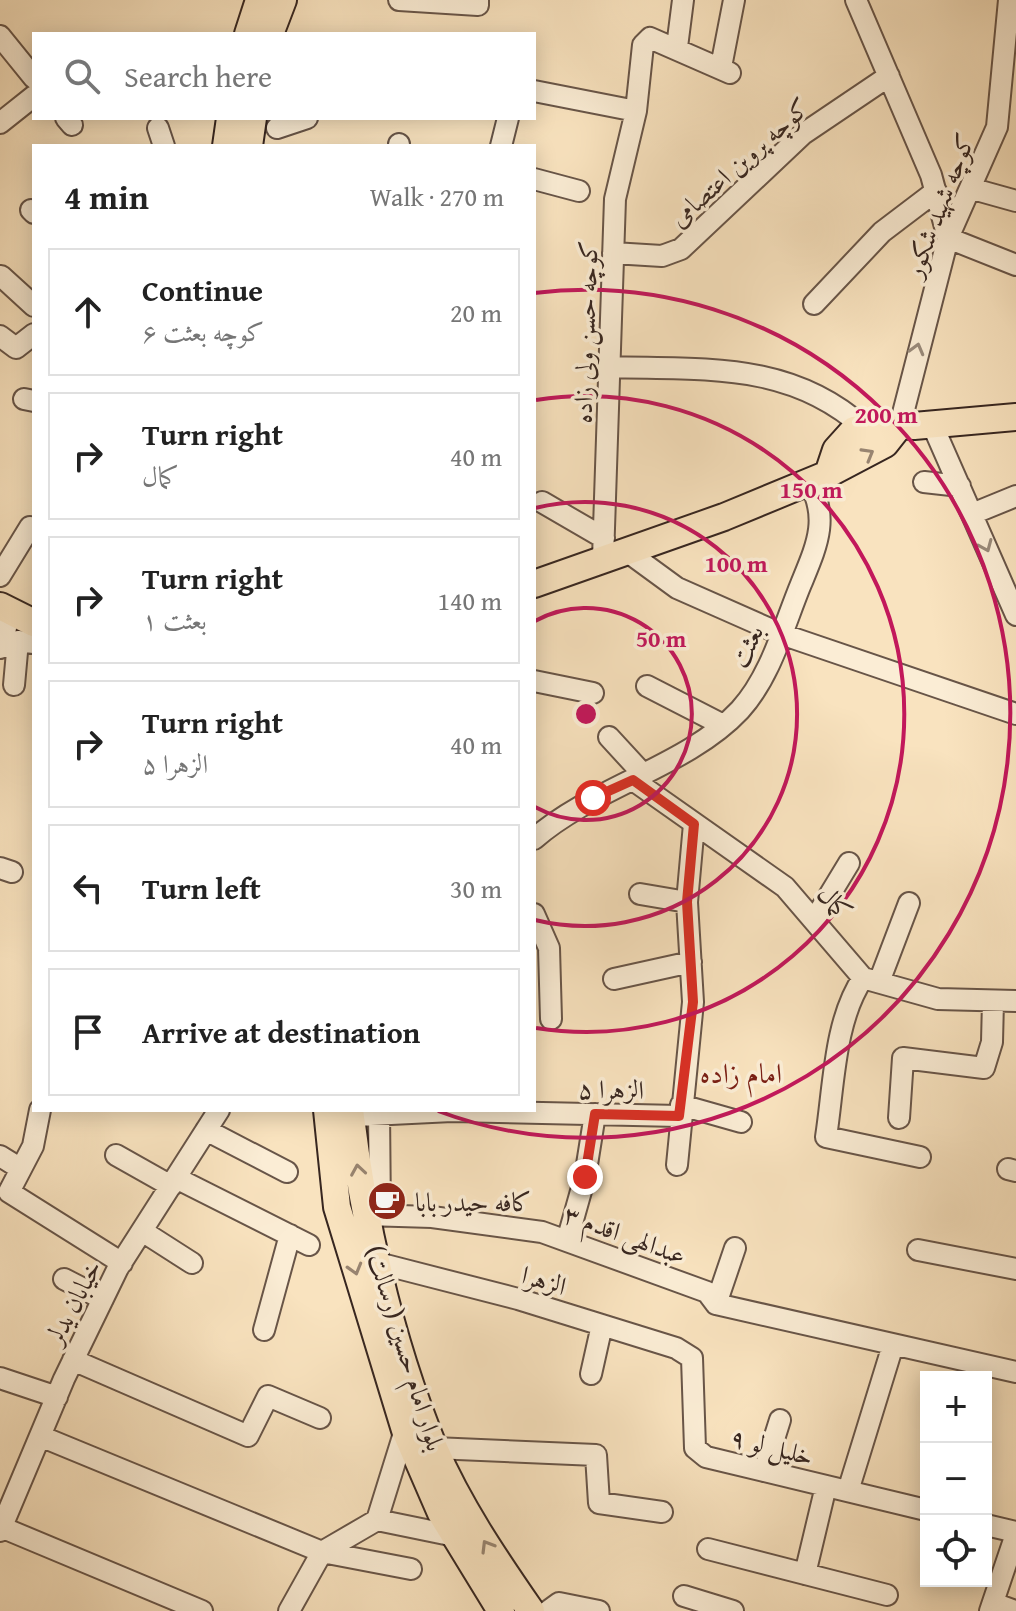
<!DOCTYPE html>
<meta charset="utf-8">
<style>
:root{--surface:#fff;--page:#f2f2f2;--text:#222;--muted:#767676;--line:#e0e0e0}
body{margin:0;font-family:"Gentium Book Plus",Amiri,serif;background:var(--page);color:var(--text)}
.controls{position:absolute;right:24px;bottom:24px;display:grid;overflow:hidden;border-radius:0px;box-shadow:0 4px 20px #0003}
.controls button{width:72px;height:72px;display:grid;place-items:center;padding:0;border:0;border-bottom:2px solid var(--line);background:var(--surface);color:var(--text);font:40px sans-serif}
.stop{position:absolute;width:24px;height:24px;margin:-18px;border:6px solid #d93025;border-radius:50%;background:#fff}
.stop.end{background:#d93025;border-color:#fff;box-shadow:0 2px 8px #0008}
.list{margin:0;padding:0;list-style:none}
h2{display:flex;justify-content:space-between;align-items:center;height:104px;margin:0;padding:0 32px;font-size:34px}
h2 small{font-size:26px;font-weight:400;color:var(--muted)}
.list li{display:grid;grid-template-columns:52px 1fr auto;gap:24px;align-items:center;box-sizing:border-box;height:128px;margin:0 16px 16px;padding:0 16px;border:2px solid var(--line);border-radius:0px}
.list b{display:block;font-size:30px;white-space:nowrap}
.list p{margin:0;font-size:26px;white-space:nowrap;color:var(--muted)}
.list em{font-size:26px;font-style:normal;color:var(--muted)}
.icon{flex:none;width:44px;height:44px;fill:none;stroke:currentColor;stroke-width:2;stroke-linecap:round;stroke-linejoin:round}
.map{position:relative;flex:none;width:1016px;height:1611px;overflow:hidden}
.search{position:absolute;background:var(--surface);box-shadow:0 4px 20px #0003;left:32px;top:32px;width:504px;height:88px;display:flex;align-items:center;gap:20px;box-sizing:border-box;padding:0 28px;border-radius:0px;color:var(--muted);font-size:30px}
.panel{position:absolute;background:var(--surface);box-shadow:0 4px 20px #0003;left:32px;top:144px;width:504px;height:968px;border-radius:0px}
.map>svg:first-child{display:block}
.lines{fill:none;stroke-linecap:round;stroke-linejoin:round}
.minor-casing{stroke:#685548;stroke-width:24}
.major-casing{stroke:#372620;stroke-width:30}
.minor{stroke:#fbedd5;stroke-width:20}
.major{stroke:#f9e3bf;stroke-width:26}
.oneway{stroke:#998a7a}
.oneway2{stroke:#988470}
.route{stroke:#d93025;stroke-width:10}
.ring{fill:none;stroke:#c2185b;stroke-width:4}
.labels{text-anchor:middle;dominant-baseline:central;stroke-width:7;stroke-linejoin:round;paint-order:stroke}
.street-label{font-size:26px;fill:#372620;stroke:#fbedd5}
.poi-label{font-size:26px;fill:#372620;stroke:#fbedd5;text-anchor:start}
.neighbourhood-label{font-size:28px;fill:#7a1f14;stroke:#fbedd5}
.centre{fill:#c2185b;stroke:#fbedd5;stroke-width:4}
.ring-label{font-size:24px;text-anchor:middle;font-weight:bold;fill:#c2185b;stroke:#fbedd5;stroke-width:7;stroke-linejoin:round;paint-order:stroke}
</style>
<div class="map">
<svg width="1016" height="1611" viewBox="0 0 1016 1611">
<rect width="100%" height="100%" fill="#f9e3bf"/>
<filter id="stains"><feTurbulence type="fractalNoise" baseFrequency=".0025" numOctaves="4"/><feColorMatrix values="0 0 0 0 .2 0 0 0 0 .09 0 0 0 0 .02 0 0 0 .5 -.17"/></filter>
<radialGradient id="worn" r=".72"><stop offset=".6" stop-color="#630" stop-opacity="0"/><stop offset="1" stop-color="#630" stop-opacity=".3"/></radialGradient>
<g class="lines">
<g class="minor-casing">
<path id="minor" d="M399,0l79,5v-5
M856,0l75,175 17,63 68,27
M0,36l34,42
M677,47l6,-47
M721,67l13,-67
M534,91l102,20
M66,118l6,7
M0,123l34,-27
M158,128l6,18
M277,128l30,-10
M399,146v-2
M501,146l7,-28
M534,179l45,12
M973,189l43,12
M31,210l3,3
M613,253l49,3 19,-7 122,-115 86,-58
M1,276l33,30
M814,304l68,-72 54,-41
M0,336l16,12 18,-14
M610,367c93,3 180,-6 254,61
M24,399l10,2
M932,424l84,191
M900,425l48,-187 49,-111 12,-127
M924,482l36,4
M542,502l62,36
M972,514l44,-18
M625,550l52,38 104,46 235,80
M603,558l12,-359 21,-88 7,-66 7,-7 80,35
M0,576l30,-49
M0,630l6,-2
M0,648l18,-7 16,2
M534,681l59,12
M14,685l4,-44
M647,686l74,38
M609,737l34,37
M633,780l152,107 78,91 75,21 78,2
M534,839c59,-52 154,-73 206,-129 31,-34 44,-85 61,-126 16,-39 29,-66 7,-104
M0,868l12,4
M640,894l47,8
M534,914l15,34 2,71
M815,919l34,-56
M863,978c-29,43 -29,108 -37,159l94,20
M614,979l77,-17
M879,982l30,-79
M681,1105l60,17
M379,1110l1,106
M350,1116l102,-5 227,5
M899,1118l4,-60 81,10 8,-26 1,-41
M206,1130l81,42
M116,1155l55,31
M0,1156l21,13 -12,23 113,71
M677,1165l16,-163 -6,-100 7,-78
M21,1169l12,-23 7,-36
M1008,1169l8,2
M176,1178l133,67
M366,1215l66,2 110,15 165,60 9,12
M142,1231l50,32
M567,1241l18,-64 10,-63
M918,1250l98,19
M378,1263l140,36 158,49 16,10 3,90 11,9 220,53
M64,1279l39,20
M716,1304l300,68
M716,1304l19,-56
M264,1330l26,-95
M73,1360l175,76 20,-40 52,22
M591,1374l11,-49
M0,1378l57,19
M405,1430l-28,90 78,16
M40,1436l282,116 89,17
M434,1448l162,7 3,48 63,9
M764,1471l16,-51
M848,1491l45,-146
M986,1525l30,7
M1,1527l201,84
M0,1531l64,-152 54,-111 101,-158
M708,1549l179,46
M805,1574l21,-88
M684,1596l49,15
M993,1603l22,8
M289,1611l33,-59 55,-32
M548,1611l11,-8 40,8
M990,1611l26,-77"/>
</g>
<g class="major-casing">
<path id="major" d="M248,34l11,-34
M270,34l13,-34
M226,146l4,-28
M249,146l4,-28
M828,474l8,-24 18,-20 29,-6 31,2 102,-9
M534,584l190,-67 104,-43 57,-30 15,-19
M0,606l34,17
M327,1110l10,97 68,223 36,83 60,98
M350,1110c14,114 40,231 84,338 25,58 61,111 97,163"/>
</g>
<use href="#minor" class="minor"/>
<use href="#major" class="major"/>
</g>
<defs><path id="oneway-chevron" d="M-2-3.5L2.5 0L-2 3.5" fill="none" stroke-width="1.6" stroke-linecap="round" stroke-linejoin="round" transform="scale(2)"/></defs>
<g class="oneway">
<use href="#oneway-chevron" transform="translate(917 349) rotate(-75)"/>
<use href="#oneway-chevron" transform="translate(986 546) rotate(67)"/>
</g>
<g class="oneway2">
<use href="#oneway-chevron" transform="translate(868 454) rotate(-30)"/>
<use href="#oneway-chevron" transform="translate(358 1170) rotate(-99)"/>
<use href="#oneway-chevron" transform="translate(355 1269) rotate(74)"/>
<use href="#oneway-chevron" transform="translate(487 1546) rotate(-121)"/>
</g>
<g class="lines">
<path class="route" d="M585,1177l10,-63 84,2 14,-114 -6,-100 7,-78 -61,-44 -40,18"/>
</g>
<g class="ring">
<path d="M535 621A106 106 0 1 1 535 807"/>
<path d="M535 508A212 212 0 1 1 535 920"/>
<path d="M536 400A318 318 0 1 1 536 1028"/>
<path d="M534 293A424 424 0 1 1 438 1111"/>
</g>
<defs>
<g id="cafe-disc" transform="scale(2)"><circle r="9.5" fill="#8f2418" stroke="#fbedd5"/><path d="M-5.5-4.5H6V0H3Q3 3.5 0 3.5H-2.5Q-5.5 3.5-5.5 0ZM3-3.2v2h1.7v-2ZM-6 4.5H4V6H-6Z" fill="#fff"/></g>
</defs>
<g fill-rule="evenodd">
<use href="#cafe-disc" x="387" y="1201"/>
</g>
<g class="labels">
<g class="street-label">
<text transform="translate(739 162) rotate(-42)">کوچه پروین اعتصامی</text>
<text transform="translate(939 205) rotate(-69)">کوچه شهید شکور</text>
<text transform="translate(585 332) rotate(-88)">کوچه حسن ولی زاده</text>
<text transform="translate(746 646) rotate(-65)">بعثت</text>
<text transform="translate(835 902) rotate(48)">کمال</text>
<text transform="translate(611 1089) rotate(1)">الزهرا ۵</text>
<text transform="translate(625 1234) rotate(20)">عبدالهی اقدم ۳</text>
<text transform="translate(544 1280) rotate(17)">الزهرا</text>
<text transform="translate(73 1302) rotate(-63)">خیابان یدلر</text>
<text transform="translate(406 1348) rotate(73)">بلوار امام حسین (رسالت)</text>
<text transform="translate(772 1446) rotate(14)">خلیل لو ۹</text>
</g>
<g class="poi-label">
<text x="415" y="1201">کافه حیدر بابا</text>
</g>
<g class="neighbourhood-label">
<text x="741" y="1072">امام زاده</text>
</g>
</g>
<circle cx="586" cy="714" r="12" class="centre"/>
<g class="ring-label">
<text x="886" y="423">200 m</text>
<text x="811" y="498">150 m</text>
<text x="736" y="572">100 m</text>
<text x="661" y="647">50 m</text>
</g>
<rect width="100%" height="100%" filter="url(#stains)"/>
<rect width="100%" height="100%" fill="url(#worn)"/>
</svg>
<div class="controls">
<button>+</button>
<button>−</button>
<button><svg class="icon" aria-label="locate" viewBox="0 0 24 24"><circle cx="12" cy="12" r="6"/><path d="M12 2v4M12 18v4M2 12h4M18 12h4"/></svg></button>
</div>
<div class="stop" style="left:593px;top:798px"></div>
<div class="stop end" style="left:585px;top:1177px"></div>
<div class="search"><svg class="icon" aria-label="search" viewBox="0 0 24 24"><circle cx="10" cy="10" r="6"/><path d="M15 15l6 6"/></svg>Search here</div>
<section class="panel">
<h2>4 min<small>Walk · 270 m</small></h2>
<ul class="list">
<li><svg class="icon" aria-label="ahead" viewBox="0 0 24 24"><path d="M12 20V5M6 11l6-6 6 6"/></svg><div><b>Continue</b><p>کوچه بعثت ۶</p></div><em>20 m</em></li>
<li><svg class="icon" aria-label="right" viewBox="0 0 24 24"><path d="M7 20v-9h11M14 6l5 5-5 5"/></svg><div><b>Turn right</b><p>کمال</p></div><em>40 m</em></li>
<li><svg class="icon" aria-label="right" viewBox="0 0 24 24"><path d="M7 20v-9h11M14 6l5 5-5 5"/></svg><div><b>Turn right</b><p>بعثت ۱</p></div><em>140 m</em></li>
<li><svg class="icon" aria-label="right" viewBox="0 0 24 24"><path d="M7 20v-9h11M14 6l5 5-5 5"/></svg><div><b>Turn right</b><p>الزهرا ۵</p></div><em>40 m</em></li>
<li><svg class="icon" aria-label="left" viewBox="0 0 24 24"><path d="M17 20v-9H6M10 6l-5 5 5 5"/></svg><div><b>Turn left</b></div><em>30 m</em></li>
<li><svg class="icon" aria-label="arrive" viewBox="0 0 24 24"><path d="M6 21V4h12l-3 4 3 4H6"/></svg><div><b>Arrive at destination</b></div></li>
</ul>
</section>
</div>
